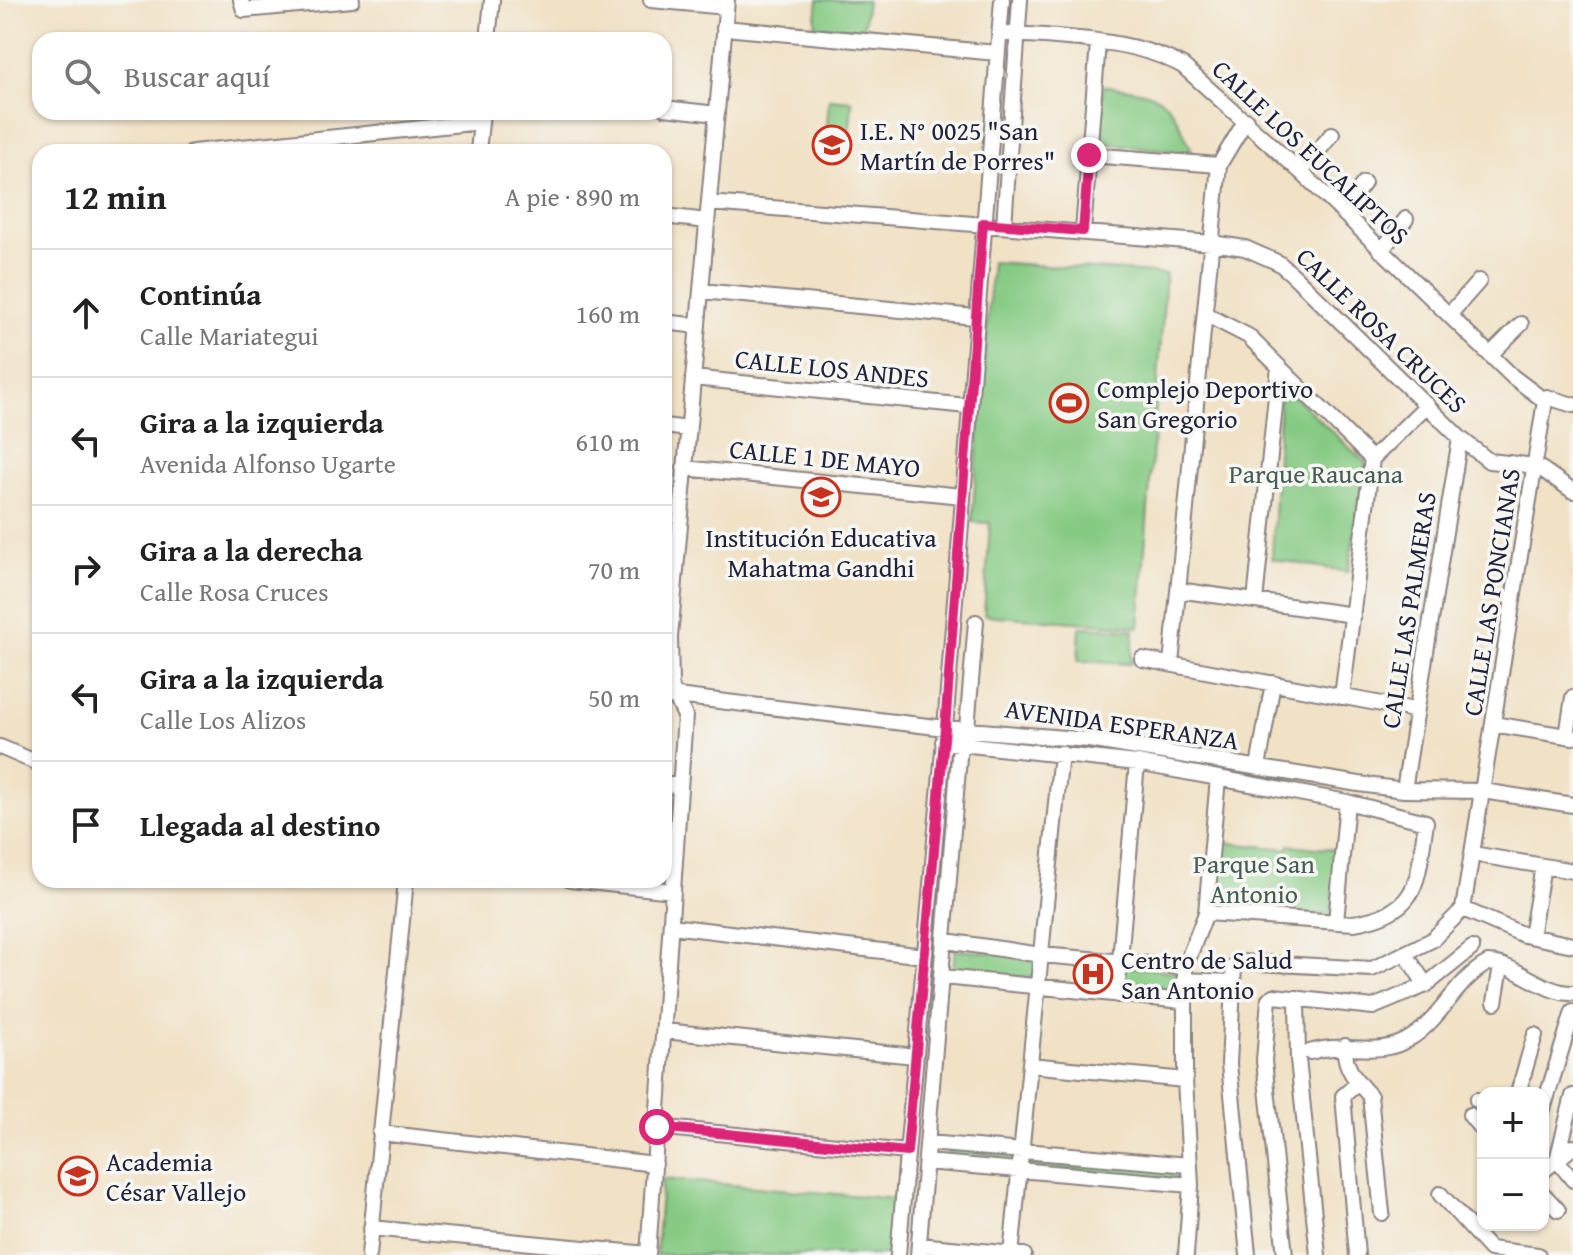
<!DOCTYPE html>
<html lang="es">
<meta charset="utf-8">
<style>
:root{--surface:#fff;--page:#f6f6f6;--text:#222;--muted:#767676;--line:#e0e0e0}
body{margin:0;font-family:"Gentium Book Plus",serif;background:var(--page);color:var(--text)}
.controls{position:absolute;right:24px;bottom:24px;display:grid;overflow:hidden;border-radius:16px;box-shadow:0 2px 6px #0004}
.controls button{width:72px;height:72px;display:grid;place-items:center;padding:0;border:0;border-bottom:2px solid var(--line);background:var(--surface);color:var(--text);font:40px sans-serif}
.stop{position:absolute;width:24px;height:24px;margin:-18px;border:6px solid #db2777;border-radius:50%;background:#fff}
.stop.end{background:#db2777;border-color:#fff;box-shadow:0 2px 8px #0008}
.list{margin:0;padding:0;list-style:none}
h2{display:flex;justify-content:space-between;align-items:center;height:104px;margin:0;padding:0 32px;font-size:34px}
h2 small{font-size:26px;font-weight:400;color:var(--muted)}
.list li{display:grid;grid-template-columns:52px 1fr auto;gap:24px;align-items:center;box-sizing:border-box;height:128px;padding:0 32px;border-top:2px solid var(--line)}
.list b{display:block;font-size:30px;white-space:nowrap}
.list p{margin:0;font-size:26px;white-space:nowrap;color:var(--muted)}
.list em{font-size:26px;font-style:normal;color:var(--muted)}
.icon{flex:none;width:44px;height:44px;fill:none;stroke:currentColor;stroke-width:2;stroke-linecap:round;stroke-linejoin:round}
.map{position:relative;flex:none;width:1573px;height:1255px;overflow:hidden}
.search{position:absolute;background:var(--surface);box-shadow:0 2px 6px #0004;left:32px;top:32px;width:640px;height:88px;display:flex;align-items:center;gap:20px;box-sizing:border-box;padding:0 28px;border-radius:24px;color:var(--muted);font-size:30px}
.panel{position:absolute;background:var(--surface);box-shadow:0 2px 6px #0004;left:32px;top:144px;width:640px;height:744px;border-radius:24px}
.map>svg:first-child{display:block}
.green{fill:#86ca83;stroke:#54765f;stroke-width:2}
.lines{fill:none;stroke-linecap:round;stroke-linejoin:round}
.minor-casing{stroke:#8a8280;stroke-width:18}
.minor{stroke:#fff;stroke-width:14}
.route{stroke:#db2777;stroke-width:10}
.labels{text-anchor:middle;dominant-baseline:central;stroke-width:7;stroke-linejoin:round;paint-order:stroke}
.poi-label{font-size:26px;fill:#22223b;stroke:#f6f6f2;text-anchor:start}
.street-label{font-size:26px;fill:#22223b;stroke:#f6f6f2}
.park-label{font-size:26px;fill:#455d54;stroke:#f6f6f2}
</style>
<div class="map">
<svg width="1573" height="1255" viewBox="0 0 1573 1255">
<rect width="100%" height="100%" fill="#f6f6f2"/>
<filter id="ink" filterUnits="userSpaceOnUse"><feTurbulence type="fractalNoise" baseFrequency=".0125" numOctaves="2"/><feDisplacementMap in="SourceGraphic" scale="16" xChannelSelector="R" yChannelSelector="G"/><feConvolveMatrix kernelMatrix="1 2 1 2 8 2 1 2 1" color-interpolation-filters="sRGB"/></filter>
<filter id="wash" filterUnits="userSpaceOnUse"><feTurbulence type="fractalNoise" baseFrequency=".006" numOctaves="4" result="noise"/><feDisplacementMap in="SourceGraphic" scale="32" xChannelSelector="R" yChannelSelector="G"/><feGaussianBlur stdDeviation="1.8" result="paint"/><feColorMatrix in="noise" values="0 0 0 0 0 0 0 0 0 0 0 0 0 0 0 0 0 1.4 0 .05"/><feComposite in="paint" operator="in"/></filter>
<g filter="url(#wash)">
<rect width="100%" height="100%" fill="#f1e1c5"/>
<path class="green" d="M818,0h49l-4,31 -48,-5z
M1104,86c63,7 63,10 89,67l-95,-11z
M829,99l23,2 -3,40 -23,-2z
M992,262l174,12 -27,353 -155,-12 6,-92 -18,-1z
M1287,390l79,73 -18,109 -76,-13 8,-166z
M1080,627l54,3 -3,34 -53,-3z
M1218,842l70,7 1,-4 48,5 -6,65 -119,-9z
M955,950l81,6 -1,22 -82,-6z
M1123,966l56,6 -2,23 -56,-5z
M948,1149l67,6 -1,10 -67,-6z
M1026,1157l159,13 -1,10 -158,-14z
M662,1179l234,20 -4,56h-236z"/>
</g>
<g filter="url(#ink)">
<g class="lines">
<g class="minor-casing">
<path id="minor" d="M241,0l3,10 108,-10
M651,0l75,7
M724,28l273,25
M999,33c59,5 131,4 184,33l118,106 212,205 32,24
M488,40l4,-40
M664,108l53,6
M193,152l288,-30
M478,152l4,-40
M1089,155l130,10
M1301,172l31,-38
M709,203l503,40 33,5 34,15 14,12 167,163 29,23 48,5 36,25
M1342,212l22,-29
M664,216l43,5
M1004,225l16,-225
M1083,231l15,-188
M1381,251l25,-32
M701,291l274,26
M1205,314l43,22 124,123
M1449,315l30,-34
M664,322l34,4
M1490,355l31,-31
M693,378l274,28
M1545,401l2,-4 26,8
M664,426l24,3
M684,468l278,28
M1178,590l175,25
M1255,601l24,-234
M1142,659l272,51
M1171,664l48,-499 27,-45
M1342,697l30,-238 55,-54
M664,698l13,-2 268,32 144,12 270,44 45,6 79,1 90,14
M1493,724l80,13
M1567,736l6,-39
M943,742l194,21 210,39 79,20c-9,57 -4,90 -72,101l-148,-10
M0,747l40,17
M1258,767l15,-84
M664,786l16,-2
M1404,790l56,-352
M1473,854l100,17
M570,880l103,11
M1463,909l61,26 49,10
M1336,922l11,-120
M671,926l253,30
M1531,936l12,-70
M946,941l95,14 144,12
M1406,955l20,30
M943,977l240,24
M1184,980l47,2
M1117,995l20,-232
M1297,998l1,61 20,196
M1495,1002l6,-36
M664,1031l251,25
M1345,1046c-2,21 12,36 25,50l12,117
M1310,1052c36,-12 68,8 102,-15 29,-18 45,-58 76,-74 30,1 55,31 85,30
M1030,1065l155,15
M1518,1093l17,-58
M1477,1100l6,2
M1543,1109l30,-97
M1470,1115l13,16
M657,1127l250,25
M380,1133l275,31
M928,1143l262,22
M1557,1160l16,-64
M1557,1160l16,20
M926,1162l265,23
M1543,1171l30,-24
M1440,1194l50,55 48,6
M1543,1194l15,16
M371,1228l277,26
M919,1245l105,10
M369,1255l37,-375
M648,1255l37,-539 -14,-29 -1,-50 57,-637
M898,1255l47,-527 57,-728
M918,1255l42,-510 7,-17 9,-106
M1011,1255l50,-502
M1186,1255l5,-70 -6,-105v-113l21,-54 12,-135
M1248,1255l-19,-191 5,-98 6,-4 132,7 60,-29 31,-31 82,-508
M1285,1255l-21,-194 5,-62 5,-3 99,11 53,-22 46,-37
M1357,1255l-14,-159 14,-12"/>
</g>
<use href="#minor" class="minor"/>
</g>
</g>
<g class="lines" filter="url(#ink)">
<path class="route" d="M657,1127l250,25 38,-424 38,-505 100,8 6,-76"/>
</g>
<defs>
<g id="school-ring" transform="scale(2)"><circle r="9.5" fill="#f6f6f2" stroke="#c8321e" stroke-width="1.5"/><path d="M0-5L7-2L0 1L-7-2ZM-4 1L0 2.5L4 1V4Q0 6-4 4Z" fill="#c8321e"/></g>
<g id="stadium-ring" transform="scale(2)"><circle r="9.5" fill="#f6f6f2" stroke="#c8321e" stroke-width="1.5"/><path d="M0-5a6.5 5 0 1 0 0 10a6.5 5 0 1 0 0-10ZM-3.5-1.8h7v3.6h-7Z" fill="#c8321e"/></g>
<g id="hospital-ring" transform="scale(2)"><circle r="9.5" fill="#f6f6f2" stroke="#c8321e" stroke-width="1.5"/><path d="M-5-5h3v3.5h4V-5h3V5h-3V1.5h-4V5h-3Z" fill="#c8321e"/></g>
</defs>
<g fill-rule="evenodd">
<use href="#school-ring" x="832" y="145"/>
<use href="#stadium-ring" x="1069" y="403"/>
<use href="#school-ring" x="821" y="497"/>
<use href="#hospital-ring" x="1093" y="974"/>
<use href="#school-ring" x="78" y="1176"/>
</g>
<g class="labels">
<g class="poi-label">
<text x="860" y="130">I.E. N° 0025 "San<tspan x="860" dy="30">Martín de Porres"</tspan></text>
<text x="1097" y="388">Complejo Deportivo<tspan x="1097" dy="30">San Gregorio</tspan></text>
<text x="821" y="537" text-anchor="middle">Institución Educativa<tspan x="821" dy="30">Mahatma Gandhi</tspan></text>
<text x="1121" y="959">Centro de Salud<tspan x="1121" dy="30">San Antonio</tspan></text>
<text x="106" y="1161">Academia<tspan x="106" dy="30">César Vallejo</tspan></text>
</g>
<g class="street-label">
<text transform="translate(1311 152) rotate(43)">CALLE LOS EUCALIPTOS</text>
<text transform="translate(1382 330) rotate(44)">CALLE ROSA CRUCES</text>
<text transform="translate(832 368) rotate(6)">CALLE LOS ANDES</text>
<text transform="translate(825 458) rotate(6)">CALLE 1 DE MAYO</text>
<text transform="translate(1491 592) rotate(-81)">CALLE LAS PONCIANAS</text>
<text transform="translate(1408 610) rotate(-81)">CALLE LAS PALMERAS</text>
<text transform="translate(1122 724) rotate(8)">AVENIDA ESPERANZA</text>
</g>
<g class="park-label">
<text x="1316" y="473">Parque Raucana</text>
<text x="1254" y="863">Parque San<tspan x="1254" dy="30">Antonio</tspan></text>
</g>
</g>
</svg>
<div class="controls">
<button>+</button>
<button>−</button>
</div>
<div class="stop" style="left:657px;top:1127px"></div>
<div class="stop end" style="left:1089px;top:155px"></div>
<div class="search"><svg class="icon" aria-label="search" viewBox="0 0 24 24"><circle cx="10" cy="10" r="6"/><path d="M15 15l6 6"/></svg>Buscar aquí</div>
<section class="panel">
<h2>12 min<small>A pie · 890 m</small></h2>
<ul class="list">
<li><svg class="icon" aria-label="ahead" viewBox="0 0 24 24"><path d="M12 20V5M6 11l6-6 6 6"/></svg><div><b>Continúa</b><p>Calle Mariategui</p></div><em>160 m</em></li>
<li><svg class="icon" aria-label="left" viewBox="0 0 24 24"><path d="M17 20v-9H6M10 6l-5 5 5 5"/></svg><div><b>Gira a la izquierda</b><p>Avenida Alfonso Ugarte</p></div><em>610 m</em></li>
<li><svg class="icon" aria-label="right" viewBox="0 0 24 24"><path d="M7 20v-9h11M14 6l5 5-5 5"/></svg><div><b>Gira a la derecha</b><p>Calle Rosa Cruces</p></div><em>70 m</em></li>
<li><svg class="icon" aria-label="left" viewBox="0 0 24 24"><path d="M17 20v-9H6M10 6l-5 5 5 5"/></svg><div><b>Gira a la izquierda</b><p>Calle Los Alizos</p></div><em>50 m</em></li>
<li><svg class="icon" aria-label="arrive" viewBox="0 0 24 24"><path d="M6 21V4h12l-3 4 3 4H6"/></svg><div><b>Llegada al destino</b></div></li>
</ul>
</section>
</div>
